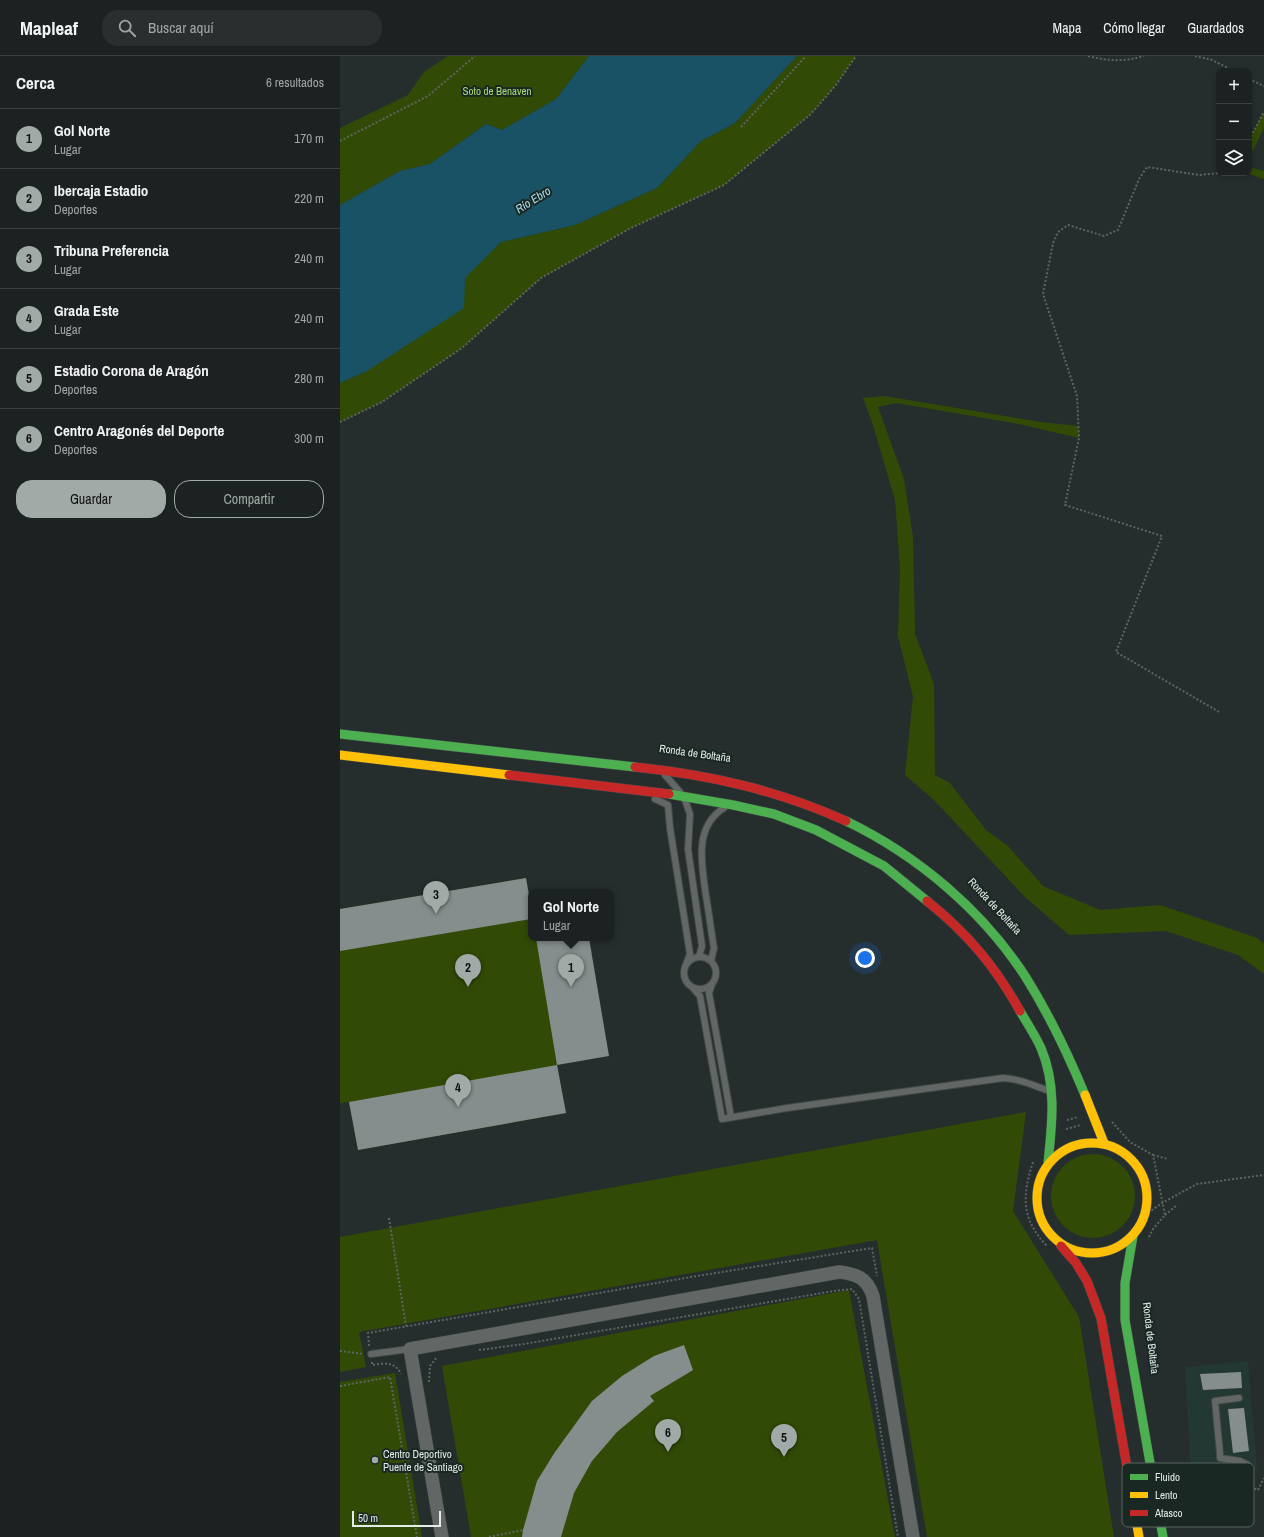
<!DOCTYPE html>
<html lang="es">
<head>
<meta charset="utf-8">
<style>
  body { margin:0; font-family:"Archivo Narrow",sans-serif; background:#292f2f; color:#f1f3f6 }
  .controls { position:absolute; right:12px; top:12px; display:grid; overflow:hidden; border-radius:8px; box-shadow:0 2px 6px #0003 }
  .controls button { width:36px; height:36px; display:grid; place-items:center; padding:0; border:0; border-bottom:1px solid #3a3f40; background:#1c2222; color:#f1f3f6; font:20px sans-serif }
  .scale { position:absolute; left:12px; bottom:10px; width:89px; box-sizing:border-box; padding-left:4px; border:2px solid #e3ece9; border-top:0; font-size:11px; line-height:14px; white-space:nowrap; color:#e3ece9; -webkit-text-stroke:3px #1a2824; paint-order:stroke }
  .you { position:absolute; left:525px; top:902px; width:14px; height:14px; margin:-10px; border:3px solid #fff; border-radius:50%; background:#1a73e8; box-shadow:0 0 0 6px #1a73e833 }
  .badge { display:grid; place-items:center; width:26px; height:26px; border-radius:50%; background:#a1aaa7; color:#111; font-size:13px; font-weight:700 }
  .pin { position:absolute; translate:-50% -33px; filter:drop-shadow(0 1px 2px #0008) }
  .pin::after { content:''; position:absolute; top:21px; width:14px; height:12px; background:inherit; clip-path:polygon(0 0,100% 0,50% 100%) }
  .popup { position:absolute; left:188px; top:833px; width:86px; height:52px; box-sizing:border-box; display:grid; place-content:center; border-radius:8px; background:#1c2222; filter:drop-shadow(0 1px 3px #0005); font-size:13px; white-space:nowrap; color:#a0a4a5 }
  .popup b { font-size:15px; color:#f1f3f6 }
  .popup::after { content:''; position:absolute; left:50%; top:100%; margin-left:-8px; border:8px solid transparent; border-top-color:#1c2222 }
  .list { margin:0; padding:0; list-style:none }
  h2 { display:flex; justify-content:space-between; align-items:center; height:52px; margin:0; padding:0 16px; font-size:17px }
  h2 small { font-size:13px; font-weight:400; color:#a0a4a5 }
  .list li { display:grid; grid-template-columns:26px 1fr auto; gap:12px; align-items:center; box-sizing:border-box; height:60px; padding:0 16px; border-top:1px solid #3a3f40 }
  .list b { display:block; font-size:15px; white-space:nowrap }
  .list p { margin:0; font-size:13px; white-space:nowrap; color:#a0a4a5 }
  .list em { font-size:13px; font-style:normal; color:#a0a4a5 }
  .actions { display:flex; gap:8px; padding:12px 16px }
  .actions a { flex:1; padding:9px 0; border:1px solid #a1aaa7; border-radius:16px; text-align:center; font-size:14px; color:#a1aaa7 }
  .actions .main { background:#a1aaa7; color:#111 }
  .icon { flex:none; width:22px; height:22px; fill:none; stroke:currentColor; stroke-width:2; stroke-linecap:round; stroke-linejoin:round }
  .map { position:relative; flex:none; width:924px; height:1481px; overflow:hidden }
  header { display:flex; align-items:center; gap:24px; box-sizing:border-box; height:56px; padding:0 20px; background:#1c2222; border-bottom:1px solid #3a3f40 }
  header strong { font-size:19px }
  nav { display:flex; gap:22px; margin-inline-start:auto; font-size:14px }
  .search { width:280px; height:36px; background:#292f2f; display:flex; align-items:center; gap:10px; box-sizing:border-box; padding:0 14px; border-radius:16px; color:#a0a4a5; font-size:15px }
  main { display:flex }
  aside { flex:1; background:#1c2222 }
  .map>svg:first-child { display:block }
  .built { fill:#233832 }
  .green { fill:#314b06 }
  .water { fill:#195265 }
  .building { fill:#868d8d }
  .lines { fill:none; stroke-linecap:round; stroke-linejoin:round }
  .lane-casing { stroke:#424947; stroke-width:8 }
  .street-casing { stroke:#424947; stroke-width:14 }
  .fast-casing { stroke:#424947; stroke-width:10 }
  .slow-casing { stroke:#424947; stroke-width:10 }
  .jam-casing { stroke:#424947; stroke-width:10 }
  .path { stroke:#5d6463; stroke-width:2; stroke-dasharray:2 2; stroke-linecap:butt }
  .lane { stroke:#626766; stroke-width:6 }
  .street { stroke:#626766; stroke-width:13 }
  .fast { stroke:#4caf50; stroke-width:9 }
  .slow { stroke:#ffc107; stroke-width:9 }
  .jam { stroke:#c62828; stroke-width:9 }
  .poi-dot { fill:#a1aaa7; stroke:#1a2824; stroke-width:1.5 }
  .labels { text-anchor:middle; dominant-baseline:central; stroke-width:4; stroke-linejoin:round; paint-order:stroke }
  .park-label { font-size:11px; fill:#aada6f; stroke:#1a2824 }
  .street-label { font-size:11px; fill:#e3ece9; stroke:#1a2824 }
  .poi-label { font-size:11px; fill:#e3ece9; stroke:#1a2824; text-anchor:start }
  .water-label { font-size:12px; font-style:italic; fill:#addef2; stroke:#1a2824 }
  .key { fill:#1a2824; stroke:#56635f; stroke-width:1 }
  .key-label { font-size:11px; fill:#e3ece9 }
</style>
</head>
<body>
<header>
<strong>Mapleaf</strong>
<div class="search"><svg class="icon" aria-label="search" viewBox="0 0 24 24"><circle cx="10" cy="10" r="6"/><path d="M15 15l6 6"/></svg>Buscar aquí</div>
<nav><a>Mapa</a><a>Cómo llegar</a><a>Guardados</a></nav>
</header>
<main>
<aside>
<h2>Cerca<small>6 resultados</small></h2>
<ul class="list">
<li><span class="badge">1</span><div><b>Gol Norte</b><p>Lugar</p></div><em>170 m</em></li>
<li><span class="badge">2</span><div><b>Ibercaja Estadio</b><p>Deportes</p></div><em>220 m</em></li>
<li><span class="badge">3</span><div><b>Tribuna Preferencia</b><p>Lugar</p></div><em>240 m</em></li>
<li><span class="badge">4</span><div><b>Grada Este</b><p>Lugar</p></div><em>240 m</em></li>
<li><span class="badge">5</span><div><b>Estadio Corona de Aragón</b><p>Deportes</p></div><em>280 m</em></li>
<li><span class="badge">6</span><div><b>Centro Aragonés del Deporte</b><p>Deportes</p></div><em>300 m</em></li>
</ul>
<div class="actions"><a class="main">Guardar</a><a>Compartir</a></div>
</aside>
<div class="map">
<svg width="924" height="1481" viewBox="0 0 924 1481">
  <rect width="100%" height="100%" fill="#262e2d"/>
  <path class="built" d="M908 1305 917 1413 851 1421 845 1311Z"/>
  <path class="green" d="M108 0H249L216 43 162 74 146 68 90 108 60 115 0 149V72L68 39 84 16Z
    M457 0H516L496 29 471 58 384 129 291 172 201 222 122 292 42 346 0 366V327L27 315 161 186 235 169 317 132 361 85 395 67Z
    M924 56V72L909 102V84Z
    M909 111 924 115V123L906 117H909Z
    M544 340 700 366 738 370 739 382 679 368 556 347 538 351 564 423 573 481 575 578 594 628 595 719 610 727 646 774 668 790 703 830 760 854 820 849 917 882 924 888V918L898 899 826 875 729 879 684 840 594 744 565 719 573 641 558 580 560 513 555 444 533 369 523 342Z
    M186 822 191 851V882H249L217 1009 226 1057 18 1094 9 1046 0 1047V853Z
    M686 1056 673 1155 739 1261 774 1481H587L537 1184 19 1276 26 1311 0 1316V1181Z
    M711 1140a42 42 0 1 1 84 0a42 42 0 1 1-84 0Z
    M509 1234 555 1481H131L102 1310Z
    M55 1317 82 1481H0V1326Z"/>
  <path class="water" d="M249 0H457L395 67 361 85 317 132 235 169 161 186 125 222 124 252 27 315 0 327V149L60 115 90 108 146 68 162 74 216 43Z"/>
  <path class="building" d="M186 822 191 851V863L0 895V853Z
    M196 882H249L269 1000 217 1009Z
    M217 1009 226 1057 18 1094 9 1046Z
    M344 1289 353 1314 310 1340 314 1345 277 1376 252 1405 234 1437 221 1481H182L183 1474 197 1425 215 1396 252 1345 282 1320 314 1300Z
    M901 1316 902 1332 863 1334 860 1318Z
    M904 1352 909 1395 893 1397 888 1353Z"/>
  <g class="lines">
    <defs>
      <path id="lane" d="M325 719 340 736
        M315 743 328 749 330 772 350 898 345 911
        M345 744 350 758 348 793 362 890 359 901
        M344 917a16 16 0 1 1 32 0a16 16 0 1 1-32 0Z
        M371 905 374 892C371 875 369 857 366 840 362 810 353 771 384 752
        M372 928 369 937 391 1061
        M353 932 360 940 382 1063 447 1052 663 1022C680 1023 693 1029 709 1035
        M31 1298 70 1293
        M899 1342 875 1345 880 1398V1402L900 1405 908 1409 910 1414"/>
      <path id="street" d="M102 1481 70 1293 499 1216C517 1218 527 1222 533 1240L573 1481"/>
      <path id="fast" d="M0 678 295 711
        M329 738 393 749 434 758 476 774 544 810 587 845
        M506 765C577 799 642 854 685 920 709 958 728 998 745 1039
        M680 955C687 967 695 979 701 992 717 1030 712 1068 708 1107
        M793 1180 785 1227V1264L823 1481"/>
      <path id="slow" d="M0 699 169 719
        M745 1039 764 1087
        M697 1142a55 55 0 1 1 110 0a55 55 0 1 1-110 0Z
        M788 1417 799 1481"/>
      <path id="jam" d="M295 711C371 719 437 734 506 765
        M169 719 329 738
        M587 845C627 877 655 910 680 955
        M721 1190 736 1207 747 1225 761 1262 788 1417"/>
    </defs>
    <use href="#lane" class="lane-casing"/>
    <use href="#street" class="street-casing"/>
    <use href="#fast" class="fast-casing"/>
    <use href="#slow" class="slow-casing"/>
    <use href="#jam" class="jam-casing"/>
    <path class="path" d="M748 0C767 5 784 6 804 0
      M855 0 872 4 894 15
      M909 23 924 30
      M401 71 466 0
      M909 84 924 56
      M0 85 88 40 135 0
      M0 366 42 346 122 292 201 222 291 172 384 129 471 58 496 29 516 0
      M879 656 776 596 822 480 725 449 739 382 737 340 703 238 713 187 718 176 728 169 764 180 778 174 799 123 807 111 859 119 880 117
      M727 1064 738 1061
      M772 1066 790 1086 813 1099 825 1159 813 1173 808 1183
      M726 1073 741 1069
      M813 1099 828 1103
      M693 1106C682 1140 681 1163 707 1190
      M805 1159 822 1147 857 1128 924 1119
      M825 1159 837 1149
      M49 1162 66 1270
      M29 1290 28 1277 357 1220 532 1192 537 1220
      M139 1294 184 1288 494 1235 512 1233 519 1243 558 1481
      M0 1295 23 1298
      M32 1306V1309C44 1307 55 1305 61 1318
      M89 1326 90 1310 97 1301
      M0 1330 50 1321 77 1481
      M910 1421 908 1430 918 1434 924 1422
      M149 1481 183 1474"/>
    <use href="#lane" class="lane"/>
    <use href="#street" class="street"/>
    <use href="#fast" class="fast"/>
    <use href="#slow" class="slow"/>
    <use href="#jam" class="jam"/>
  </g>
  <circle class="poi-dot" cx="35" cy="1404" r="4"/>
  <g class="labels">
    <g class="park-label">
      <text x="157" y="35">Soto de Benaven</text>
    </g>
    <g class="street-label">
      <text transform="translate(355 697) rotate(8)">Ronda de Boltaña</text>
      <text transform="translate(655 850) rotate(47)">Ronda de Boltaña</text>
      <text transform="translate(811 1282) rotate(83)">Ronda de Boltaña</text>
    </g>
    <g class="poi-label">
      <text x="43" y="1398">Centro Deportivo<tspan x="43" dy="13">Puente de Santiago</tspan></text>
    </g>
    <g class="water-label">
      <text transform="translate(193 144) rotate(-32)">Río Ebro</text>
    </g>
  </g>
  <rect x="782" y="1407" width="132" height="64" rx="6" class="key"/>
  <rect x="790" y="1418" width="18" height="6" fill="#4caf50"/>
  <rect x="790" y="1436" width="18" height="6" fill="#ffc107"/>
  <rect x="790" y="1454" width="18" height="6" fill="#c62828"/>
  <g class="key-label">
    <text x="815" y="1425">Fluido</text>
    <text x="815" y="1443">Lento</text>
    <text x="815" y="1461">Atasco</text>
  </g>
</svg>
<div class="controls">
<button>+</button>
<button>−</button>
<button><svg class="icon" aria-label="layers" viewBox="0 0 24 24"><path d="M12 4l9 5-9 5-9-5zM3 14l9 5 9-5"/></svg></button>
</div>
<div class="scale">50 m</div>
<div class="you"></div>
<div class="pin badge" style="left:231px;top:931px">1</div>
<div class="popup"><b>Gol Norte</b>Lugar</div>
<div class="pin badge" style="left:128px;top:931px">2</div>
<div class="pin badge" style="left:96px;top:858px">3</div>
<div class="pin badge" style="left:118px;top:1051px">4</div>
<div class="pin badge" style="left:444px;top:1401px">5</div>
<div class="pin badge" style="left:328px;top:1396px">6</div>
</div>
</main>
</body>
</html>
